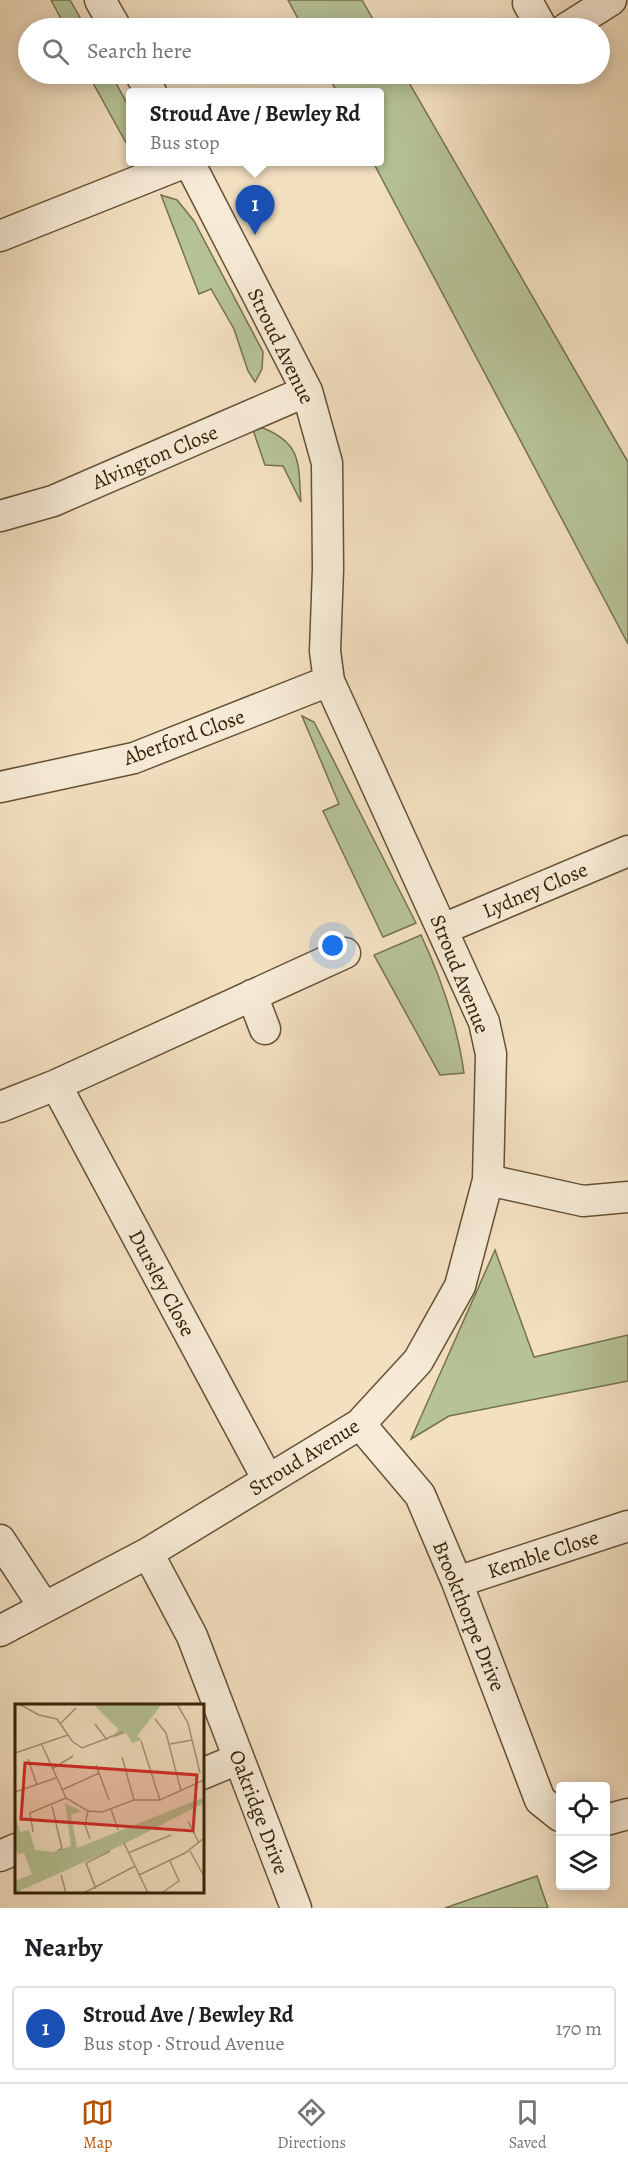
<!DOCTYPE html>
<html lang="en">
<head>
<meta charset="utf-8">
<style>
  body { margin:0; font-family:Alegreya,serif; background:#f2f2f2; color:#202124 }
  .controls { position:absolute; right:18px; bottom:18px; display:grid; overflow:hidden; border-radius:6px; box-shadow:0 3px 15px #0003 }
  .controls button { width:54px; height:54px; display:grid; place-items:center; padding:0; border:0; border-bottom:2px solid #e0e0e0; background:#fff; color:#202124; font:30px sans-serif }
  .you { position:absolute; left:333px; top:946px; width:21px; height:21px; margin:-15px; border:4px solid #fff; border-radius:50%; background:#1a73e8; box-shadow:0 0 0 9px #1a73e833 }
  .badge { display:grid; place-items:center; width:39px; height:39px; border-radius:50%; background:#b45309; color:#fff; font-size:20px; font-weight:700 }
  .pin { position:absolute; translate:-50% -50px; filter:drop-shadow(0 2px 3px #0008) }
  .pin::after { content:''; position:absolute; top:32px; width:21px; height:18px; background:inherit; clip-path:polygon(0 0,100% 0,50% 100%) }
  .popup { position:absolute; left:126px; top:88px; width:258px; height:78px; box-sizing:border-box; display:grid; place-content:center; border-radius:6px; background:#fff; filter:drop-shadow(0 2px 4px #0005); font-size:20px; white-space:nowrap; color:#757577 }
  .popup b { font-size:22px; color:#202124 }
  .popup::after { content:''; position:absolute; left:50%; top:100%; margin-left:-12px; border:12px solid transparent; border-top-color:#fff }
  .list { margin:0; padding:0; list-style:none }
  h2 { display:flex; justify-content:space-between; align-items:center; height:78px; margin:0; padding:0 24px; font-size:26px }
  h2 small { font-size:20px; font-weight:400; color:#757577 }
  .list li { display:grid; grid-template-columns:39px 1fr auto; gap:18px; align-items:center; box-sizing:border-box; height:84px; margin:0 12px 12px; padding:0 12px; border:2px solid #e0e0e0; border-radius:6px }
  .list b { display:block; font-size:22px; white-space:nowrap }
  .list p { margin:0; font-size:20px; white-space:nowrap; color:#757577 }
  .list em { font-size:20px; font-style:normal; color:#757577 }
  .icon { flex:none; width:33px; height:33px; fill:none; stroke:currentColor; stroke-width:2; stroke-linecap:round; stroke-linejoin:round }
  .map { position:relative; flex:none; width:628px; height:1908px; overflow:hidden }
  .search { position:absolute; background:#fff; box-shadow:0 3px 15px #0003; left:18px; right:18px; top:18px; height:66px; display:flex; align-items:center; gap:15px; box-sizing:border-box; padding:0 21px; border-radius:33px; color:#757577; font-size:22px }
  .sheet { height:174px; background:#fff }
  nav { display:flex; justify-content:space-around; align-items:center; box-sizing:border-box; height:84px; border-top:2px solid #e0e0e0; background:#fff; font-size:16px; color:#757577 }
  nav a { display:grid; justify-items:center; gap:3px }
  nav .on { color:#b45309 }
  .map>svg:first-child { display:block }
  .green { fill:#b6c397; stroke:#76724e; stroke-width:1.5 }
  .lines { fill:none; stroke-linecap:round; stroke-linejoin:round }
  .minor-casing { stroke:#645235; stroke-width:33 }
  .minor { stroke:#f7ebd7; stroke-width:30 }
  .labels { text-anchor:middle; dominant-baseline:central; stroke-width:4.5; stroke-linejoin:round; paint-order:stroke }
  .street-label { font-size:21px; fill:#352206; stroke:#f7ebd7 }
  .inset-road { fill:none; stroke:#a79476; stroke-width:1.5 }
  .view { fill:#d62828; fill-opacity:0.15; stroke:#d62828; stroke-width:3 }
  .inset-edge { fill:none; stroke:#352206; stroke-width:3 }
</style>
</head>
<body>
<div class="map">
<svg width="628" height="1908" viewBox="0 0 628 1908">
  <rect width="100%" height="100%" fill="#f3e0c1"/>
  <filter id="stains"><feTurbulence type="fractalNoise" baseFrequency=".00333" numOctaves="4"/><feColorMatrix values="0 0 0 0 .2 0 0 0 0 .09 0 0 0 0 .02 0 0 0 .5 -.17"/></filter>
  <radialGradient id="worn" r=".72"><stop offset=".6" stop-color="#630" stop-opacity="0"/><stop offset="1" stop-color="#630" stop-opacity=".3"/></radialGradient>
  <path class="green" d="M51 0H70L86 28H66Z
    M288 0H362L378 28H303Z
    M88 74H111L130 109V150Z
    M327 74H404L628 462V644L373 162H380V92H337Z
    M161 195 177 200 194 221 263 352 262 369 255 382 248 371 234 329 211 289 199 294Z
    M263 428C303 444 298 465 301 502L283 466 265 465 253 430Z
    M302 716 314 722 416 923 383 937 323 811 339 804Z
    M421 935C442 980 457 1024 464 1073L440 1075 374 955Z
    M495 1250 534 1357 628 1335V1381L449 1416 411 1439Z
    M537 1876 548 1908H445Z"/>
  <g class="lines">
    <defs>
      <path id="minor" d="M100 0 116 28
        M528 3 542 28
        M567 28 611 0
        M140 74 151 92
        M0 236 186 162
        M0 516 53 501 307 391
        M0 787 134 758 329 681
        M443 929 628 851
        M252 995 265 1029
        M56 1085 268 1480
        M0 1107 56 1085 345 953
        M488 1180 583 1201 628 1197
        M360 1424 420 1495 457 1582 540 1800 560 1816
        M0 1540 44 1607
        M148 1553 192 1636 296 1908
        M457 1582 628 1526
        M0 1631 148 1553 360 1424 418 1361 460 1286 488 1180 491 1054 484 1022 329 681 325 651 328 569 327 463 307 391 189 162
        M202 1774 238 1759
        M606 1820 628 1814
        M0 1856 16 1849"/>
    </defs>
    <use href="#minor" class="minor-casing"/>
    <use href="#minor" class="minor"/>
  </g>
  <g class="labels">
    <g class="street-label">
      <text transform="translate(281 346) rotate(64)">Stroud Avenue</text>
      <text transform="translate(155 457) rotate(-23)">Alvington Close</text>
      <text transform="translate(184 737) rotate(-20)">Aberford Close</text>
      <text transform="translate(535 890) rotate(-23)">Lydney Close</text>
      <text transform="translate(460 974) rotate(68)">Stroud Avenue</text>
      <text transform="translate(162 1283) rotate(62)">Dursley Close</text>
      <text transform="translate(304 1457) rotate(-32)">Stroud Avenue</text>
      <text transform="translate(543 1554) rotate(-18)">Kemble Close</text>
      <text transform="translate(469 1616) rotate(68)">Brookthorpe Drive</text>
      <text transform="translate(259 1812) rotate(69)">Oakridge Drive</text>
    </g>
  </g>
  <g transform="translate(15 1704)">
    <rect width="189" height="189" fill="#f3e0c1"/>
    <path d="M82 0H147L122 32 127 36 117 39 111 29 98 34 103 25 80 2ZM187 94 189 99 107 141 0 189V177L17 170 9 149 3 150 0 142V111L5 128 14 126 20 146 38 148 56 142 50 99 66 107 56 111 62 144Z" fill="#b6c397"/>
    <path class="inset-road" d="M4 0 24 11 42 15 57 37 67 44 108 28M162 0 173 19 185 69M140 15 151 29 166 87M46 19 61 4M80 20 92 36M126 37 145 96M155 40 177 36M27 41 51 94 73 107 87 108 119 96H145L189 76M0 49 53 31M107 53 119 96M13 55 22 81M81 61 94 96M37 65 58 52M47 86 84 69M0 88 41 74M37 102 47 145 43 146M96 105 103 126M73 107 70 121 75 135M173 117 184 139M18 128 15 109 51 94M109 139 133 189M175 147 189 172M113 149 156 131M46 171 51 189M124 171 170 149 189 134M81 185 71 159 95 147M148 188 164 177 155 157M69 189 120 162"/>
    <path class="view" d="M10 59 182 71 178 127 6 115Z"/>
    <rect width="189" height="189" class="inset-edge"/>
  </g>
  <rect width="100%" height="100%" filter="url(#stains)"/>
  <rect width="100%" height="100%" fill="url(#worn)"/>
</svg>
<div class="controls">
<button><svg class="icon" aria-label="locate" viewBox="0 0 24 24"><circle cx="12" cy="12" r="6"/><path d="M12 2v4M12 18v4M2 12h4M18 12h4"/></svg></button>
<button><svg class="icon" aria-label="layers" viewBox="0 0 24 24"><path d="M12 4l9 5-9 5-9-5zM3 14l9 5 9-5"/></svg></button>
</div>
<div class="you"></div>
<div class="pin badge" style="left:255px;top:235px;background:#1a4fb4">1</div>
<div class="popup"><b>Stroud Ave / Bewley Rd</b>Bus stop</div>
<div class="search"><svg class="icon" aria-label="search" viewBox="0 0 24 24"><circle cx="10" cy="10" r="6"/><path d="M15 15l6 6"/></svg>Search here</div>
</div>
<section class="sheet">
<h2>Nearby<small></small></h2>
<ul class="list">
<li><span class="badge" style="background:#1a4fb4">1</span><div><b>Stroud Ave / Bewley Rd</b><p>Bus stop · Stroud Avenue</p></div><em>170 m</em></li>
</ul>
</section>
<nav>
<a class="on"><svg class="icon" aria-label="map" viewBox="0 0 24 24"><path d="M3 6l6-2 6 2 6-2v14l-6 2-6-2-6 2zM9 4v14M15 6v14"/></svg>Map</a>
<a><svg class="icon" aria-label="directions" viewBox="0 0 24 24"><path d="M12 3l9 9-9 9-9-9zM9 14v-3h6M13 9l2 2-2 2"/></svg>Directions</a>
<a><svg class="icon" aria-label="saved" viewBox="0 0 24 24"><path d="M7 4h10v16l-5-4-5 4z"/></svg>Saved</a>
</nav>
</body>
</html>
